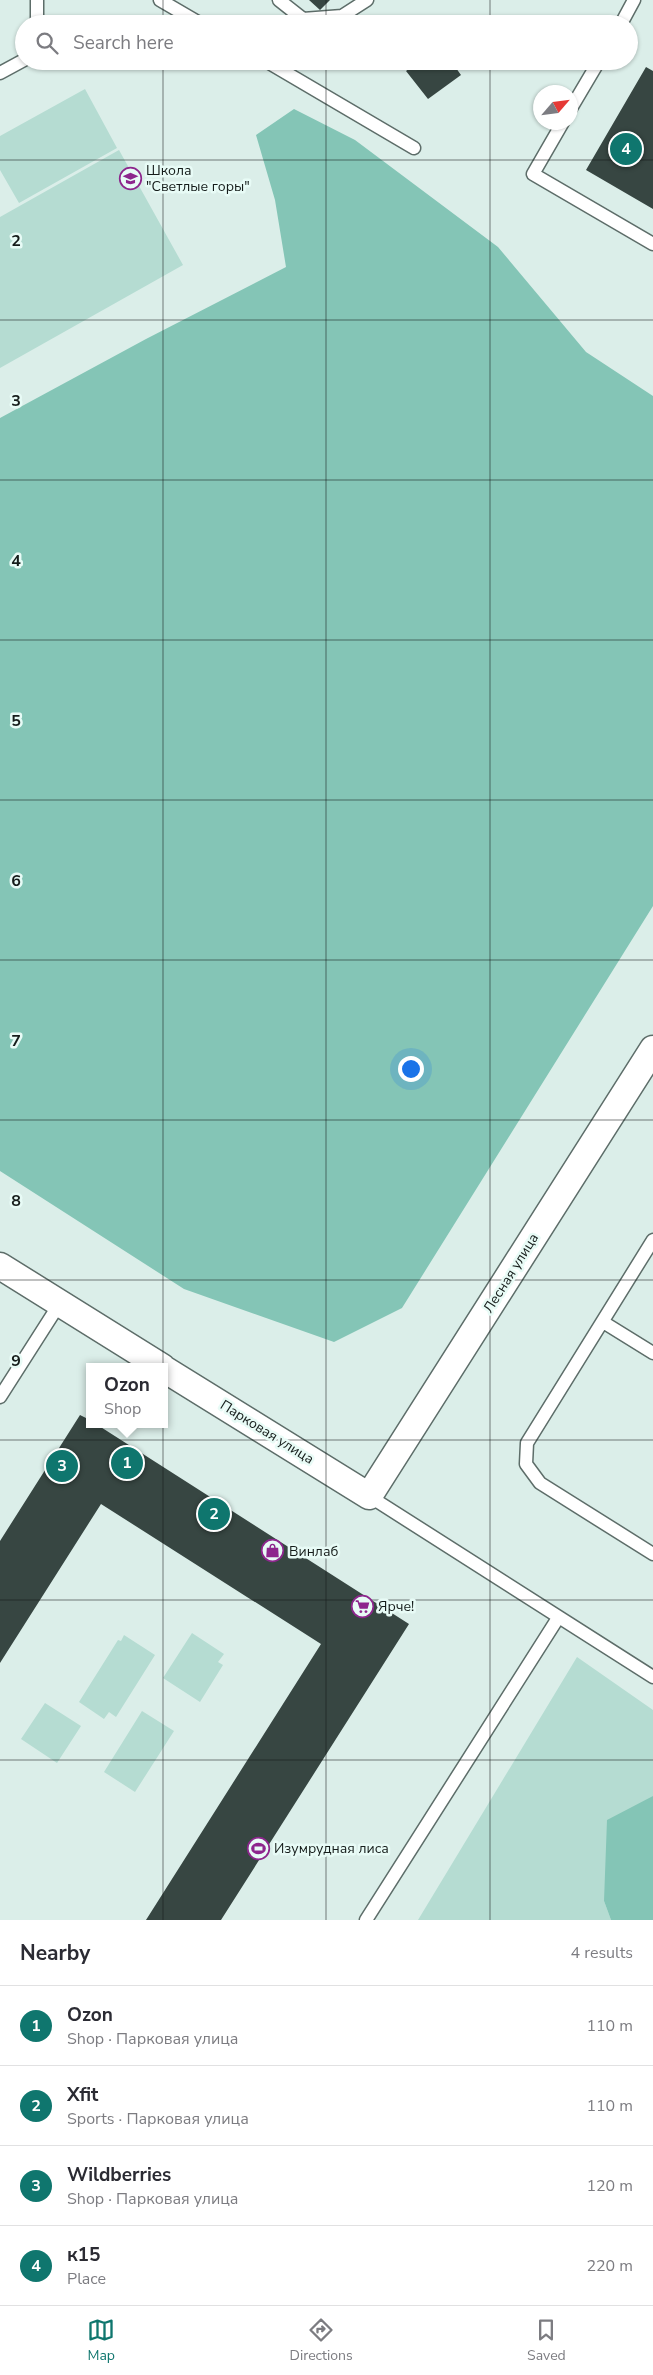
<!DOCTYPE html>
<html lang="en">
<head>
<meta charset="utf-8">
<style>
  body { margin:0; font-family:"Nunito Sans",sans-serif; background:#f2f2f3; color:#2b2b33 }
  .compass { position:absolute; left:533px; top:85px; width:45px; height:45px; border-radius:50%; background:#fff; box-shadow:0 1px 4px #0004; rotate:62deg }
  .you { position:absolute; left:410px; top:1068px; width:18px; height:18px; margin:-12px; border:4px solid #fff; border-radius:50%; background:#1a73e8; box-shadow:0 0 0 8px #1a73e833 }
  .badge { display:grid; place-items:center; width:32px; height:32px; border-radius:50%; background:#0f766e; color:#fff; font-size:16px; font-weight:700 }
  .pin { position:absolute; translate:-50% -50%; border:2px solid #fff; box-shadow:0 1px 5px #0006 }
  .popup { position:absolute; left:86px; top:1363px; width:82px; height:65px; box-sizing:border-box; display:grid; place-content:center; border-radius:0px; background:#fff; filter:drop-shadow(0 1px 4px #0005); font-size:16px; white-space:nowrap; color:#7c7c81 }
  .popup b { font-size:19px; color:#2b2b33 }
  .popup::after { content:''; position:absolute; left:50%; top:100%; margin-left:-10px; border:10px solid transparent; border-top-color:#fff }
  .list { margin:0; padding:0; list-style:none }
  h2 { display:flex; justify-content:space-between; align-items:center; height:65px; margin:0; padding:0 20px; font-size:21px }
  h2 small { font-size:16px; font-weight:400; color:#7c7c81 }
  .list li { display:grid; grid-template-columns:32px 1fr auto; gap:15px; align-items:center; box-sizing:border-box; height:80px; padding:0 20px; border-top:1px solid #e1e1e2 }
  .list b { display:block; font-size:19px; white-space:nowrap }
  .list p { margin:0; font-size:16px; white-space:nowrap; color:#7c7c81 }
  .list em { font-size:16px; font-style:normal; color:#7c7c81 }
  .icon { flex:none; width:28px; height:28px; fill:none; stroke:currentColor; stroke-width:2; stroke-linecap:round; stroke-linejoin:round }
  .map { position:relative; flex:none; width:653px; height:1920px; overflow:hidden }
  .search { position:absolute; background:#fff; box-shadow:0 1px 4px #0004; left:15px; right:15px; top:15px; height:55px; display:flex; align-items:center; gap:12px; box-sizing:border-box; padding:0 18px; border-radius:28px; color:#7c7c81; font-size:19px }
  .sheet { height:385px; background:#fff }
  nav { display:flex; justify-content:space-around; align-items:center; box-sizing:border-box; height:70px; border-top:1px solid #e1e1e2; background:#fff; font-size:14px; color:#7c7c81 }
  nav a { display:grid; justify-items:center; gap:2px }
  nav .on { color:#0f766e }
  .map>svg:first-child { display:block }
  .green { fill:#b5dcd2 }
  .forest { fill:#84c5b6 }
  .building { fill:#374642 }
  .lines { fill:none; stroke-linecap:round; stroke-linejoin:round }
  .service-casing { stroke:#5d6d69; stroke-width:15 }
  .minor-casing { stroke:#5d6d69; stroke-width:29 }
  .service { stroke:#fff; stroke-width:12 }
  .minor { stroke:#fff; stroke-width:26 }
  .grid { fill:none; stroke:#151c1a; stroke-width:1; stroke-opacity:0.55 }
  .labels { text-anchor:middle; dominant-baseline:central; stroke-width:5; stroke-linejoin:round; paint-order:stroke }
  .poi-label { font-size:14px; fill:#151c1a; stroke:#e8fbf6; text-anchor:start }
  .street-label { font-size:14px; fill:#151c1a; stroke:#e8fbf6 }
  .grid-label { font-size:16px; text-anchor:middle; font-weight:bold; fill:#151c1a; stroke:#e8fbf6; stroke-width:5; stroke-linejoin:round; paint-order:stroke }
</style>
</head>
<body>
<div class="map">
<svg width="653" height="1920" viewBox="0 0 653 1920">
  <rect width="100%" height="100%" fill="#dbeee9"/>
  <path class="green" d="M85 89 117 148 19 203 0 170V136Z
    M119 150 183 265 0 368V217Z
    M192 1633 224 1654 218 1662 223 1665 200 1702 163 1678Z
    M124 1635 155 1655 116 1717 109 1712 104 1719 79 1702 118 1640 121 1641Z
    M577 1657 653 1710V1796L604 1901 611 1920H418Z
    M45 1703 81 1726 57 1763 21 1739Z
    M142 1711 174 1731 135 1792 104 1772Z"/>
  <path class="forest" d="M294 109 355 140 498 247 586 352 653 396V906L402 1308 334 1342 184 1289 0 1171V418L146 339 286 267 275 200 256 135Z
    M653 1796V1920H611L604 1901 607 1820Z"/>
  <path class="building" d="M309 0H330L320 10Z
    M419 61H451L461 75 428 99 406 71Z
    M646 67 653 71V209L586 170Z
    M80 1415 90 1420V1424H96L409 1624 221 1920H146L321 1644 101 1504 0 1663V1541Z"/>
  <g class="lines">
    <defs>
      <path id="service" d="M160 0 201 24
        M279 0 303 19
        M37 24V0
        M300 24 303 19 342 16 367 0
        M621 24 634 0
        M266 61 414 148
        M0 73 24 60
        M570 110 599 61
        M563 122 533 174 653 244
        M653 1240 527 1443 526 1464 540 1483 653 1554
        M603 1322 653 1353
        M0 1397 60 1303
        M369 1496 653 1677
        M366 1920 558 1618"/>
      <path id="minor" d="M0 1266 162 1367
        M164 1369 369 1496 653 1049"/>
    </defs>
    <use href="#service" class="service-casing"/>
    <use href="#minor" class="minor-casing"/>
    <use href="#service" class="service"/>
    <use href="#minor" class="minor"/>
  </g>
  <path class="grid" d="M163 0V24M326 0V24M490 0V24M163 61V1920M326 61V1920M490 61V1920M0 160H653M0 320H653M0 480H653M0 640H653M0 800H653M0 960H653M0 1120H653M0 1280H653M0 1440H653M0 1600H653M0 1760H653"/>
  <defs>
    <symbol id="school-ring" viewBox="-11 -11 22 22"><circle r="9.5" fill="#e8fbf6" stroke="#8d268d" stroke-width="1.5"/><path d="M0-5L7-2L0 1L-7-2ZM-4 1L0 2.5L4 1V4Q0 6-4 4Z" fill="#8d268d"/></symbol>
    <symbol id="shop-ring" viewBox="-11 -11 22 22"><circle r="9.5" fill="#e8fbf6" stroke="#8d268d" stroke-width="1.5"/><path d="M-5-2.5h2.3a2.7 3.5 0 0 1 5.4 0H5L5.5 6h-11ZM-1.5-2.5h3a1.5 2.3 0 0 0-3 0Z" fill="#8d268d"/></symbol>
    <symbol id="supermarket-ring" viewBox="-11 -11 22 22"><circle r="9.5" fill="#e8fbf6" stroke="#8d268d" stroke-width="1.5"/><path d="M-6-5.5h2.5l.6 2H6L4.5 2H-2.5L-4.4-4H-6ZM-1.5 3.2a1.3 1.3 0 1 0 .1 0ZM3 3.2a1.3 1.3 0 1 0 .1 0Z" fill="#8d268d"/></symbol>
    <symbol id="stadium-ring" viewBox="-11 -11 22 22"><circle r="9.5" fill="#e8fbf6" stroke="#8d268d" stroke-width="1.5"/><path d="M0-5a6.5 5 0 1 0 0 10a6.5 5 0 1 0 0-10ZM-3.5-1.8h7v3.6h-7Z" fill="#8d268d"/></symbol>
  </defs>
  <g fill-rule="evenodd">
    <use href="#school-ring" x="118" y="166" width="25" height="25"/>
    <use href="#shop-ring" x="260" y="1538" width="25" height="25"/>
    <use href="#supermarket-ring" x="350" y="1594" width="25" height="25"/>
    <use href="#stadium-ring" x="246" y="1836" width="25" height="25"/>
  </g>
  <g class="labels">
    <g class="poi-label">
      <text x="146" y="170">Школа<tspan x="146" dy="16">"Светлые горы"</tspan></text>
      <text x="289" y="1551">Винлаб</text>
      <text x="378" y="1606">Ярче!</text>
      <text x="274" y="1848">Изумрудная лиса</text>
    </g>
    <g class="street-label">
      <text transform="translate(511 1273) rotate(-58)">Лесная улица</text>
      <text transform="translate(267 1432) rotate(32)">Парковая улица</text>
    </g>
  </g>
  <g class="grid-label">
    <text x="16" y="246">2</text>
    <text x="16" y="406">3</text>
    <text x="16" y="566">4</text>
    <text x="16" y="726">5</text>
    <text x="16" y="886">6</text>
    <text x="16" y="1046">7</text>
    <text x="16" y="1206">8</text>
    <text x="16" y="1366">9</text>
  </g>
</svg>
<svg class="compass" viewBox="-18 -18 36 36"><path d="M0-13l5 13h-10z" fill="#e53935"/><path d="M0 13l5-13h-10z" fill="#7c7c81"/></svg>
<div class="you"></div>
<div class="pin badge" style="left:127px;top:1463px">1</div>
<div class="popup"><b>Ozon</b>Shop</div>
<div class="pin badge" style="left:214px;top:1514px">2</div>
<div class="pin badge" style="left:62px;top:1466px">3</div>
<div class="pin badge" style="left:626px;top:149px">4</div>
<div class="search"><svg class="icon" aria-label="search" viewBox="0 0 24 24"><circle cx="10" cy="10" r="6"/><path d="M15 15l6 6"/></svg>Search here</div>
</div>
<section class="sheet">
<h2>Nearby<small>4 results</small></h2>
<ul class="list">
<li><span class="badge">1</span><div><b>Ozon</b><p>Shop · Парковая улица</p></div><em>110 m</em></li>
<li><span class="badge">2</span><div><b>Xfit</b><p>Sports · Парковая улица</p></div><em>110 m</em></li>
<li><span class="badge">3</span><div><b>Wildberries</b><p>Shop · Парковая улица</p></div><em>120 m</em></li>
<li><span class="badge">4</span><div><b>к15</b><p>Place</p></div><em>220 m</em></li>
</ul>
</section>
<nav>
<a class="on"><svg class="icon" aria-label="map" viewBox="0 0 24 24"><path d="M3 6l6-2 6 2 6-2v14l-6 2-6-2-6 2zM9 4v14M15 6v14"/></svg>Map</a>
<a><svg class="icon" aria-label="directions" viewBox="0 0 24 24"><path d="M12 3l9 9-9 9-9-9zM9 14v-3h6M13 9l2 2-2 2"/></svg>Directions</a>
<a><svg class="icon" aria-label="saved" viewBox="0 0 24 24"><path d="M7 4h10v16l-5-4-5 4z"/></svg>Saved</a>
</nav>
</body>
</html>
